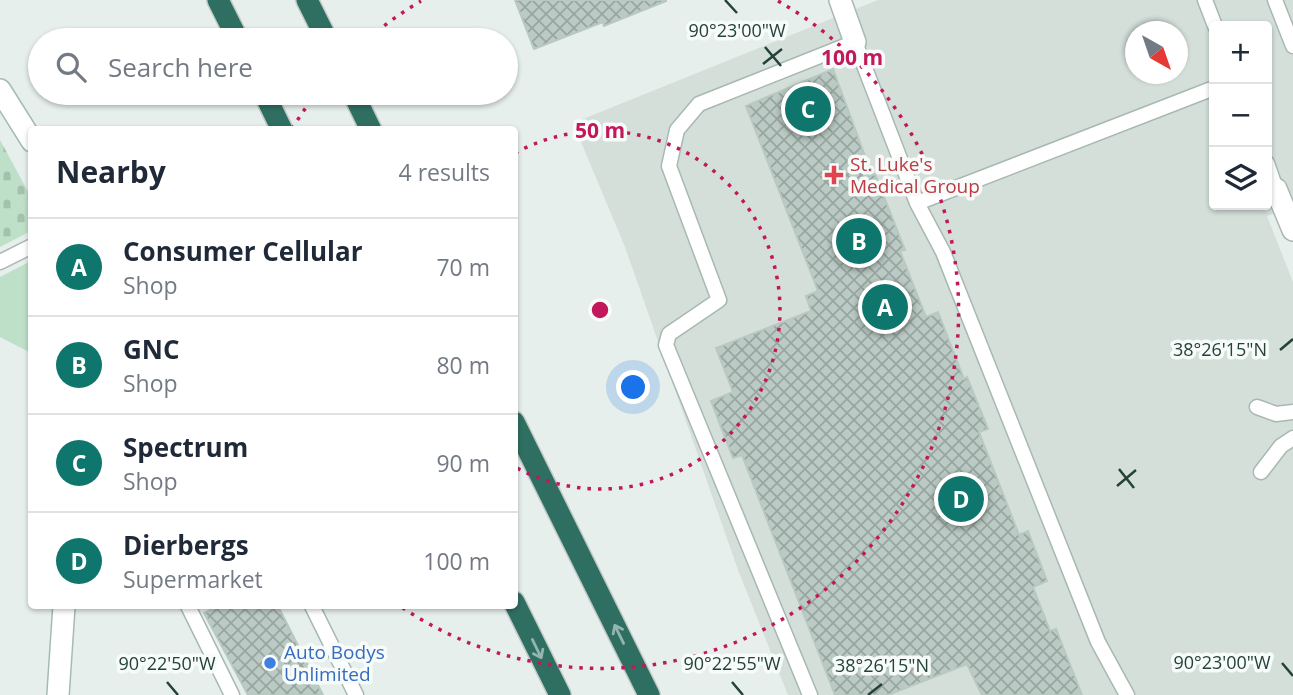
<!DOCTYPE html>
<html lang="en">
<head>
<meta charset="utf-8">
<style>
  body { margin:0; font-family:"Open Sans",sans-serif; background:#f6f6f7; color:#1f2937 }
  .controls { position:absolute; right:21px; top:21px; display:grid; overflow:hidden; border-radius:7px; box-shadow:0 2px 5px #0004 }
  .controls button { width:63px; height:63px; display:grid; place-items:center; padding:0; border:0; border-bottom:2px solid #e0e1e3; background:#fff; color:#1f2937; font:35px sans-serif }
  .compass { position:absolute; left:1125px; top:21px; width:63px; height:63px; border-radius:50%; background:#fff; box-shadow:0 2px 5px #0004; rotate:140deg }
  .you { position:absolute; left:634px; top:388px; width:24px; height:24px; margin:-18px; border:5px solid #fff; border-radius:50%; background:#1a73e8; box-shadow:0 0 0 10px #1a73e833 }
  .badge { display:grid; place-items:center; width:46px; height:46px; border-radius:50%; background:#0f766e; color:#fff; font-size:23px; font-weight:700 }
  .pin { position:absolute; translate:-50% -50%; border:4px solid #fff; box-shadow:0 2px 7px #0006 }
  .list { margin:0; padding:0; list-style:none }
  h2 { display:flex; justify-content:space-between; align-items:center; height:91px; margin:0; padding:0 28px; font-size:30px }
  h2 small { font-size:23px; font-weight:400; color:#747a83 }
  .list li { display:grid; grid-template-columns:46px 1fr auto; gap:21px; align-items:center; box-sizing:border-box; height:98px; padding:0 28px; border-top:2px solid #e0e1e3 }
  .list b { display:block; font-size:26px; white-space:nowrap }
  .list p { margin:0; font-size:23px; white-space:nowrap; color:#747a83 }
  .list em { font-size:23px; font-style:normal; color:#747a83 }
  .icon { flex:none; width:38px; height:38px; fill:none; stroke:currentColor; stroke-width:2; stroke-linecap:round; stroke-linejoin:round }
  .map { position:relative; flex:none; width:1293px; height:695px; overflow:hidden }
  .search { position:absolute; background:#fff; box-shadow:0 2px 5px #0004; left:28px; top:28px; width:490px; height:77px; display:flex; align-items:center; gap:18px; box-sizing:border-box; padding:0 24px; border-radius:38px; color:#747a83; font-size:26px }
  .panel { position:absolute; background:#fff; box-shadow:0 2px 5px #0004; left:28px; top:126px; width:490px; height:483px; border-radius:7px }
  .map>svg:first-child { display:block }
  .built { fill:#d4dfda; fill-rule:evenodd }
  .green { fill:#bfe0c8 }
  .cemetery { fill:url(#cemetery-stones) }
  .building { fill:url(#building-cross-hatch); stroke:#b8c9c2; stroke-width:2 }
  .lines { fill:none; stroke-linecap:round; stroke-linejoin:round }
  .lane-casing { stroke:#a8b8b2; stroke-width:17 }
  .street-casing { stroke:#a8b8b2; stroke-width:24 }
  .secondary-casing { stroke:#a4bbb3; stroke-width:24 }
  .highway-casing { stroke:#c2cac8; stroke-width:24 }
  .lane { stroke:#fff; stroke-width:14 }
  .street { stroke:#fff; stroke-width:21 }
  .secondary { stroke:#fff; stroke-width:21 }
  .highway { stroke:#2f6f62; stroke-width:21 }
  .oneway { stroke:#93b5ae }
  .ticks { fill:none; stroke:#24423a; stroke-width:2.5 }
  .ring { fill:none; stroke:#c2185b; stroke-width:3.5; stroke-dasharray:3.5 7 }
  .health-dot { fill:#e0444e; stroke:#f7fbf9; stroke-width:2.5 }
  .shop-dot { fill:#3f7fe0; stroke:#f7fbf9; stroke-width:2.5 }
  .labels { text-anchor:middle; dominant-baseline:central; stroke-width:7; stroke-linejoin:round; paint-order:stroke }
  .health-label { font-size:19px; fill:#be3a42; stroke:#f7fbf9; text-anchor:start }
  .shop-label { font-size:19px; fill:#366cbe; stroke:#f7fbf9; text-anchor:start }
  .ticks-label { font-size:18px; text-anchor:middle; fill:#24423a; stroke:#f7fbf9; stroke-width:7; stroke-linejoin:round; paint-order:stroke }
  .centre { fill:#c2185b; stroke:#f7fbf9; stroke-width:3.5 }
  .ring-label { font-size:21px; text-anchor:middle; font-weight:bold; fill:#c2185b; stroke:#f7fbf9; stroke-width:7; stroke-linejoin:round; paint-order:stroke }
</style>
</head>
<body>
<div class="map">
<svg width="1293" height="695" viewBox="0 0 1293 695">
  <defs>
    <pattern id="cemetery-stones" width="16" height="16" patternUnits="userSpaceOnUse" patternTransform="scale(1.75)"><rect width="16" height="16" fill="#bfe0c8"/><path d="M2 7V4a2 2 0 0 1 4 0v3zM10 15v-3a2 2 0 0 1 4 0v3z" fill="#a4c1ad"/></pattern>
    <pattern id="building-cross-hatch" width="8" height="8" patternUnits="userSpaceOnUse" patternTransform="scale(1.75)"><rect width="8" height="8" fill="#bbcac4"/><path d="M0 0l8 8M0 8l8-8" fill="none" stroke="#98a6a0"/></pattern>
  </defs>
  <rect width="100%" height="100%" fill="#e6efeb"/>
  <path class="built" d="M878 0H1293V207L1267 216 1293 282V695H788L738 570 625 247 573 123ZM1214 26H1267V205H1214ZM1136 32H1178V74H1136Z"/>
  <path class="green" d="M31 261V353L0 337V277Z"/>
  <path class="cemetery" d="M0 140 31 197V231L0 247Z"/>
  <path class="building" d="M515 0H666V1L604 26 603 22 534 49Z
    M833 69 872 175 875 174 905 250 900 251 926 317 938 312 964 379 967 377 988 429 979 432 1019 535 1028 531 1047 581 1033 587 1050 631 1056 629 1082 695H982L967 664 888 695H835L742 455 733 458 711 401 733 392 716 348 811 311 806 296 818 291 746 106Z
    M219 606H278L323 695H248L204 613Z"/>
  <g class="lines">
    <defs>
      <path id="lane" d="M1205 0 1215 26
        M1275 0 1293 46
        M1267 163 1276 189
        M917 203 1214 88
        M0 262 32 246
        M1257 407 1276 414 1293 412
        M1261 472 1281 446 1293 438
        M188 606 232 695
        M312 606 356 695
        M810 695 666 345 669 334 719 300 669 166 677 130 699 104 855 42 917 203 943 252 1098 642 1127 695"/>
      <path id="street" d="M840 0 855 42
        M1276 189 1293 230"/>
      <path id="secondary" d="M0 90 32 141
        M58 695 64 606"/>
      <path id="highway" d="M218 0 238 40
        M307 0 327 40
        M264 93 282 130
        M353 93 371 130
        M514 422 649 695
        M514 602 560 695"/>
    </defs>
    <use href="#lane" class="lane-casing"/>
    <use href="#street" class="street-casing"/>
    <use href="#secondary" class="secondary-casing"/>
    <use href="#highway" class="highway-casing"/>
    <use href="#lane" class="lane"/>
    <use href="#street" class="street"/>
    <use href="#secondary" class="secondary"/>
    <use href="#highway" class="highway"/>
  </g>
  <defs><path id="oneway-shaft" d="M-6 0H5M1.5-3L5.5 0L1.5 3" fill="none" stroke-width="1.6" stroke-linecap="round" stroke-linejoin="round" transform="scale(1.75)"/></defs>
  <g class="oneway">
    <use href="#oneway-shaft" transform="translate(619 634) rotate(-116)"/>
    <use href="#oneway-shaft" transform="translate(537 649) rotate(64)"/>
  </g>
  <path class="ticks" d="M725 0 737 13M765 47 781 66M763 64 782 49M1280 350 1293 339M1119 469 1134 488M1117 486 1136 470M1282 663 1293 676M167 682 178 695M732 682 743 695M868 695 882 684"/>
  <g class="ring">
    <path d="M515 153A179 179 0 1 1 515 467"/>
    <path d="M292 129A357 357 0 0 1 315 95M368 39A357 357 0 0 1 421 1M778 1A357 357 0 1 1 400 606"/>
  </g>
  <path class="health-dot" d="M830.5 164.5h7v7h7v7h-7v7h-7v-7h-7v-7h7z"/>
  <circle class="shop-dot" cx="270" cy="663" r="7"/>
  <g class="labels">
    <g class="health-label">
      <text x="850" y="164">St. Luke's<tspan x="850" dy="22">Medical Group</tspan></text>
    </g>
    <g class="shop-label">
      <text x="284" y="652">Auto Bodys<tspan x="284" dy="22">Unlimited</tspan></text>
    </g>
  </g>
  <g class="ticks-label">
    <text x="737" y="37">90°23'00"W</text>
    <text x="1220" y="356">38°26'15"N</text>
    <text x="1222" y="669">90°23'00"W</text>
    <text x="167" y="670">90°22'50"W</text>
    <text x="732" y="670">90°22'55"W</text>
    <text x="882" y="672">38°26'15"N</text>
  </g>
  <circle cx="600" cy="310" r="10" class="centre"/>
  <g class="ring-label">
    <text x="852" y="65">100 m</text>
    <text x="600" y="138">50 m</text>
  </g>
</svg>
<div class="controls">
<button>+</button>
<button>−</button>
<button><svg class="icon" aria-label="layers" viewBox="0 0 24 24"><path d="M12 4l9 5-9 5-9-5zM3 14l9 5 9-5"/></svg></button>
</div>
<svg class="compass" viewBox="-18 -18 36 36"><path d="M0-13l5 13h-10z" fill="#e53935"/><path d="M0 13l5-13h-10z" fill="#747a83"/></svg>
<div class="you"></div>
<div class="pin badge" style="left:885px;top:307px">A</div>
<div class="pin badge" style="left:859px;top:241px">B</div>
<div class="pin badge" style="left:808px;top:109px">C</div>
<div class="pin badge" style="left:961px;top:499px">D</div>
<div class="search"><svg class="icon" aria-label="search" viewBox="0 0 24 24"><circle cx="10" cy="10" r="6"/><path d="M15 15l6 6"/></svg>Search here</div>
<section class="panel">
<h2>Nearby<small>4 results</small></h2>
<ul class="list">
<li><span class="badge">A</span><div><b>Consumer Cellular</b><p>Shop</p></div><em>70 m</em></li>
<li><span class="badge">B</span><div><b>GNC</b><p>Shop</p></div><em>80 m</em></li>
<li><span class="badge">C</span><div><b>Spectrum</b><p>Shop</p></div><em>90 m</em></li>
<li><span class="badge">D</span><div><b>Dierbergs</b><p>Supermarket</p></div><em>100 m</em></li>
</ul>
</section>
</div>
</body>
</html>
